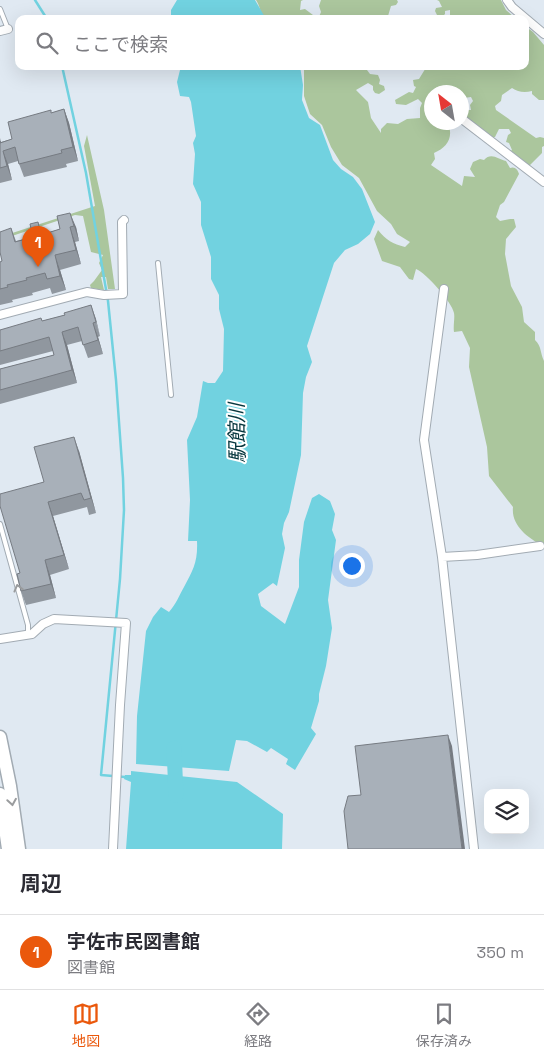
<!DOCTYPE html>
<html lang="ja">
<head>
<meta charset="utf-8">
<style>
  body { margin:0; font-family:"Space Grotesk","Noto Sans JP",sans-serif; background:#f2f2f3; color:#2b2b33 }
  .controls { position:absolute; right:15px; bottom:15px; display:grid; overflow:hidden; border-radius:10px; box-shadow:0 5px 20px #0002 }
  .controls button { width:45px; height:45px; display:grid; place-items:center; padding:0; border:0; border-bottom:1px solid #e1e1e2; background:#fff; color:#2b2b33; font:25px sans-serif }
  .compass { position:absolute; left:424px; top:85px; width:45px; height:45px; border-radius:50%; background:#fff; box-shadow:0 5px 20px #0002; rotate:329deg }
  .you { position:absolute; left:351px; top:565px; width:18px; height:18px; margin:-12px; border:4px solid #fff; border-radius:50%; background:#1a73e8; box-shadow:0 0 0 8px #1a73e833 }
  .badge { display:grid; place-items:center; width:32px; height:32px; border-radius:50%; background:#ea580c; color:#fff; font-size:16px; font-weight:700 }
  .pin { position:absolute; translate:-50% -41px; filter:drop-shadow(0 1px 2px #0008) }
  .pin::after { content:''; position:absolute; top:26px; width:18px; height:15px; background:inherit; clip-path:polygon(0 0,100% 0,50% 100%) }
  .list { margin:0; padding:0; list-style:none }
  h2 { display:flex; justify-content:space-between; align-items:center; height:65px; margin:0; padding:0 20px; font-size:21px }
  h2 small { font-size:16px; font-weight:400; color:#7c7c81 }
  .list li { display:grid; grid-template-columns:32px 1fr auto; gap:15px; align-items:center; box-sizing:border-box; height:75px; padding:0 20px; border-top:1px solid #e1e1e2 }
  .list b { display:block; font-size:19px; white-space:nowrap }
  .list p { margin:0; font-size:16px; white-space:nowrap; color:#7c7c81 }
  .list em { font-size:16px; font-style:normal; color:#7c7c81 }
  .icon { flex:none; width:28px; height:28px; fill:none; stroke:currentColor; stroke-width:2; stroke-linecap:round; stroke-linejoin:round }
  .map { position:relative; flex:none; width:544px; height:849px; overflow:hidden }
  .search { position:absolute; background:#fff; box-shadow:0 5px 20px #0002; left:15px; right:15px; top:15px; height:55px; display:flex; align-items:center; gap:12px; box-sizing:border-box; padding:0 18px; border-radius:10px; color:#7c7c81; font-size:19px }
  .sheet { height:140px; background:#fff }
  nav { display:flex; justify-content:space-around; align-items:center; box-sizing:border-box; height:70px; border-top:1px solid #e1e1e2; background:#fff; font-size:14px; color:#7c7c81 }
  nav a { display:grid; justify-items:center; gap:2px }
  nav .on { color:#ea580c }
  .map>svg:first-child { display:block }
  .green { fill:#abc69d }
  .water { fill:#71d2e0 }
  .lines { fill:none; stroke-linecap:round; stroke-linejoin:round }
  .stream { stroke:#71d2e0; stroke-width:2.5 }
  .river { stroke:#71d2e0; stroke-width:15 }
  .service-casing { stroke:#a2abb3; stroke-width:6 }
  .minor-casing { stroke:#a2abb3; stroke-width:10 }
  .primary-casing { stroke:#a2abb3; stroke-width:15 }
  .service { stroke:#fff; stroke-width:4 }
  .minor { stroke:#fff; stroke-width:8 }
  .primary { stroke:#fff; stroke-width:12 }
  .wall { fill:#90979f }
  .shaded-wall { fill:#767b82 }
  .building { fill:#a8b0b9; stroke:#767b82 }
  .oneway { stroke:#9a9c9e }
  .labels { text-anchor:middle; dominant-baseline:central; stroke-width:4; stroke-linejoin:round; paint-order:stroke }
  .water-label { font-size:20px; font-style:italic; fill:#06363d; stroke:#fff }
</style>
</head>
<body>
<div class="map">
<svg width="544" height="849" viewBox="0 0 544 849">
  <rect width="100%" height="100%" fill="#e0e9f2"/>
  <path class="green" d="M256 0H303L301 1 300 10 305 9 313 15 312 19H264C260 12 260 6 256 0Z
    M321 0H397L398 2 396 5 391 6 388 16 389 19H318L321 12 319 6Z
    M437 0H501L506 10 516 19H450V10L445 11V14L442 17 437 15 435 11 436 8 442 7 439 1Z
    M525 26 533 32 544 45V100H539L532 94V91C524 93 518 92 512 88L502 95 501 101 495 106 496 110 536 138 540 137 544 138V146L542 147V153L529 166 508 153 512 150 509 143 506 142 508 135 511 133 509 129H499L495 137 491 138 464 119 466 110H471L470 105 473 101 471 97 464 98 462 102V92H444L437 87 430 94 431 98 432 122 459 123 456 125 449 126C453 139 446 148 434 153L435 159 431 165 462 186 464 176 475 177 470 169 473 162 480 159 484 160C491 152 498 159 506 161L510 168C515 166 518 170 519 174L504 202 500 205 496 217 500 221 510 219H514L516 227 506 239 505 254 511 286 522 307 524 322 535 332V340C542 347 540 353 544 361V545H541C527 537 511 525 513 507L489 476 487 447 469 367 470 348 462 331 454 332C453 326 455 318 454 313 452 302 426 273 416 269L413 280 409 279 400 267 382 261 374 239 378 230C386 240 393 244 405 247L410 242 397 234 391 224 377 211 359 178 342 165 331 147 322 125 310 114 304 96V66H364L370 74 378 75 380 80 379 84 384 86 385 90 379 94 375 93 373 90V86L368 83 356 90 368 102 371 118 381 133V129L387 123 398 124 407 119 420 118V108L422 103 418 99 406 105 396 104 395 100 409 92 413 93 416 87 414 86 413 80 419 79 427 66H525Z
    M87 135 104 210 115 289H108L106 277H101L104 290 91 288 90 285 94 281 102 270 99 263 103 255 91 252 83 216 75 215 0 240V237L95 206 84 146Z"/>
  <path class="water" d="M177 0H255L266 19H171V10Z
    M181 66H300L303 85 302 100 309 118 320 125 333 160 341 169 353 177 362 189 375 222 370 234 358 244 345 250 334 263 307 346 312 362 306 377 303 393 301 455 289 512 284 523 282 534 285 548 277 586 273 583 258 594 261 606 285 624 299 587V560L304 522 312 498 319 494 330 501 335 514 332 530 336 540 328 600 332 628 326 666 319 694V701L311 728 316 734 295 770 286 764 288 759 271 748 267 752 247 741 236 740 229 771 136 764 137 716 146 631 153 617 161 607 169 612C176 604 179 596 184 587 193 570 198 562 197 541H188L190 500 187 440 197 417 203 381 208 383H215L223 371 224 329 219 309V295L211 279V257L201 225V202L193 184 195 154 193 143 196 136 191 102 189 97 180 96 177 82Z
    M131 771 237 782 283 814 282 849H126L131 782 124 779 125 775H131Z"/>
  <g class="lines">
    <path class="stream" d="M35 0 47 19
      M62 66 86 173 108 301 116 380 123 478 124 510 120 579 101 775 125 777"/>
    <path class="river" d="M174 748 176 795"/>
    <defs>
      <path id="service" d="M0 9 8 29
        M158 263 171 395
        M0 524 28 625V636"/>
      <path id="minor" d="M507 0 512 7 544 34
        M0 31 8 29
        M462 119 544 182
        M444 289 424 440 442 557 474 849
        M0 315 87 292 104 295 123 294 122 222 124 220
        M442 557 477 555 540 546
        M0 639 32 634 43 624 54 619 126 623 120 705 113 849"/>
      <path id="primary" d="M0 737 10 786 19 849
        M0 794 8 849"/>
    </defs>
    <use href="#service" class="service-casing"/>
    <use href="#minor" class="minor-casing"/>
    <use href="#primary" class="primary-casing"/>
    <use href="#service" class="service"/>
    <use href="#minor" class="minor"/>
    <use href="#primary" class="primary"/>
  </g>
  <path class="wall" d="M64 109 69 123 78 161 66 164 67 167 24 177 18 161 8 164 12 180 0 183V138L1 142 12 139 51 113Z
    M57 216 76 227 79 241 75 242 81 264 60 270 66 290 52 294 50 288 32 293 33 295 12 300 13 302 0 305V262L2 261 11 228 16 241 33 237 60 229Z
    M91 305 100 336 98 337 103 354 88 358 82 341 67 345 77 383 0 404V369L54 355 53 351 0 365V330L42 321 65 315Z
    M79 451 96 513 89 515 87 507 53 516 69 569 50 575 56 598 26 605 21 591 20 573 44 482Z"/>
  <path class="shaded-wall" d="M64 109 69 123 78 161 73 147Z
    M3 151 8 164 12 180 7 166Z
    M70 213 76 227 79 241 74 226Z
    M70 227 75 242 81 264 76 250Z
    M55 255 60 270 66 290 60 276Z
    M91 305 96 319 100 336 96 322Z
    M93 323 98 337 103 354 98 340Z
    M62 332 67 345 77 383 72 370Z
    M74 437 79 451 96 513 91 498Z
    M48 502 53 516 69 569 64 555Z
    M45 560 50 575 56 598 51 584Z
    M448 735 452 746 465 849H462Z"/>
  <path class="building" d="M64 109 73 147 61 150 62 153 19 164 15 147 3 151 7 166 0 168V141V143L12 139 8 122 51 110V113Z
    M70 213 74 226 70 227 76 250 55 255 60 276 47 279 45 273 26 278 27 280 7 285 8 287 0 289V262L2 261 0 252V232L11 228 15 242 33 237 30 224 38 222 41 235 60 229 57 216Z
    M91 305 96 322 93 323 98 340 83 345 78 327 62 332 72 370 0 390V369L54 355 49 337 0 351V330L41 318 42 321 65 315 64 313Z
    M74 437 91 498 84 500 81 493 48 502 64 555 45 560 51 584 21 591 17 574 20 573 0 506V494L44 482 34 447Z
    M448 735 462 849H348L344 811 348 796 361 795 355 746Z"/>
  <defs><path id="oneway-chevron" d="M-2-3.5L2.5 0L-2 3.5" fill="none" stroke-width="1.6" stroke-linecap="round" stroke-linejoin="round" transform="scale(1.25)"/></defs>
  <g class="oneway">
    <use href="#oneway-chevron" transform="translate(18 588) rotate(-105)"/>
    <use href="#oneway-chevron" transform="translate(12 802) rotate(81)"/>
  </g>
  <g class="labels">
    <g class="water-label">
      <text transform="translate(237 433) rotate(-91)">駅館川</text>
    </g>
  </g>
</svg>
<div class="controls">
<button><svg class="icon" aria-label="layers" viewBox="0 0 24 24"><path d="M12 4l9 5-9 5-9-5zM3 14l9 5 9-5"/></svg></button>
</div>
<svg class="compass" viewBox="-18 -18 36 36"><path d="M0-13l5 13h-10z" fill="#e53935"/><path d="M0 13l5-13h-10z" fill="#7c7c81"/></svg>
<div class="you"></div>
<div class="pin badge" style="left:38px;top:267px">1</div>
<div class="search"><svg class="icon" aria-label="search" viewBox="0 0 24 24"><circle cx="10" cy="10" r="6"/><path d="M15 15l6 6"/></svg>ここで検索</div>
</div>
<section class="sheet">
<h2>周辺<small></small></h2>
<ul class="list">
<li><span class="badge">1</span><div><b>宇佐市民図書館</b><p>図書館</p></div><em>350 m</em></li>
</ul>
</section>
<nav>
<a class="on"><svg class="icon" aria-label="map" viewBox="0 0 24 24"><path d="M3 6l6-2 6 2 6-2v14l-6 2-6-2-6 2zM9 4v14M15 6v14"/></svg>地図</a>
<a><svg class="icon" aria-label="directions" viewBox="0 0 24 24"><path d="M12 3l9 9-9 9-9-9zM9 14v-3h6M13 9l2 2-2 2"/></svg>経路</a>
<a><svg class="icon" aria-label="saved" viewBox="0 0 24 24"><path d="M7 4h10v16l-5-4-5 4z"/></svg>保存済み</a>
</nav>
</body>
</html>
